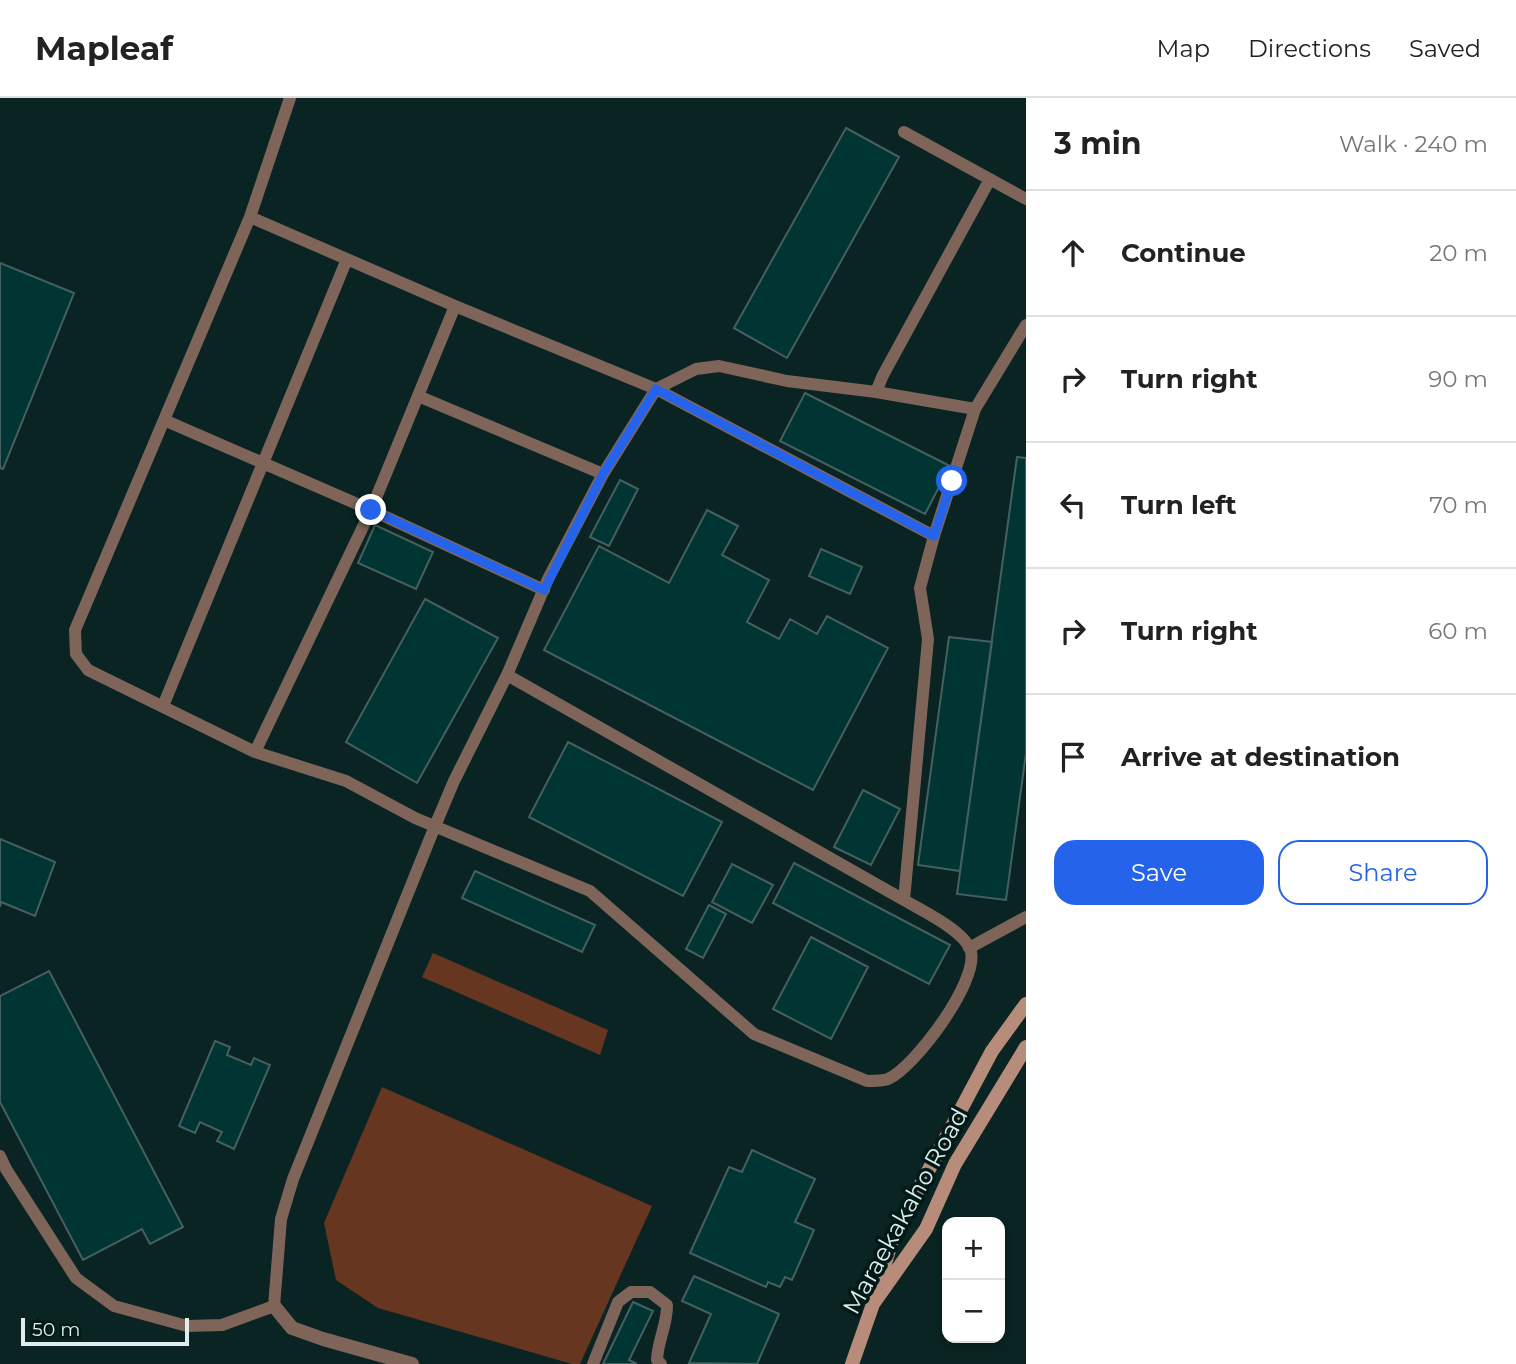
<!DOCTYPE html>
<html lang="en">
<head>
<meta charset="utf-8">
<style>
  body { margin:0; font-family:Montserrat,sans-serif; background:#f6f6f6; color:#222 }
  .controls { position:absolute; right:21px; bottom:21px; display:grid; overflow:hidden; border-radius:14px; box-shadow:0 4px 10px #0003 }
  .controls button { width:63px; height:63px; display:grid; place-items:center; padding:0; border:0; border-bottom:2px solid #e0e0e0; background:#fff; color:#222; font:35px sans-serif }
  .scale { position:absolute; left:21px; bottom:18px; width:168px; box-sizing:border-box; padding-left:7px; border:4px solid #dfeeed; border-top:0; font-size:19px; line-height:24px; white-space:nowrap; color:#dfeeed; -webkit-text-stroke:5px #011a18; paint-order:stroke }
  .stop { position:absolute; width:21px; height:21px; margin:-16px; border:5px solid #2563eb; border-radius:50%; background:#fff }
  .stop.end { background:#2563eb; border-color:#fff; box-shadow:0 2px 7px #0008 }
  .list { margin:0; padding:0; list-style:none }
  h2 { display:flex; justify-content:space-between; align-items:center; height:91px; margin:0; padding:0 28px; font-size:30px }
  h2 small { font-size:23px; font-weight:400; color:#767676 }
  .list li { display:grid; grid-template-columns:46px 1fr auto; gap:21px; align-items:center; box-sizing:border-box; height:126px; padding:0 28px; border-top:2px solid #e0e0e0 }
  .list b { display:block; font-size:26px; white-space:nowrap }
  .list em { font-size:23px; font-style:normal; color:#767676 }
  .actions { display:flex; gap:14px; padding:21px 28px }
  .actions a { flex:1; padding:16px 0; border:2px solid #2563eb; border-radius:21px; text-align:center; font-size:24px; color:#2563eb }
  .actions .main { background:#2563eb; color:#fff }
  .icon { flex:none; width:38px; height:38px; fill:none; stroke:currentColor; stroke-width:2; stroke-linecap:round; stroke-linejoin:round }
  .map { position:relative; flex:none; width:1026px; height:1266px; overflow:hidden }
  header { display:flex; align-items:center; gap:42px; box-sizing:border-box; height:98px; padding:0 35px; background:#fff; border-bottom:2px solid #e0e0e0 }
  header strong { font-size:33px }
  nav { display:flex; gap:38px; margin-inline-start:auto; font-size:24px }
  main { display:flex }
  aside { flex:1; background:#fff }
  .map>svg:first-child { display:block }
  .green { fill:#673621 }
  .building { fill:#003533; stroke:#45605e; stroke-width:2 }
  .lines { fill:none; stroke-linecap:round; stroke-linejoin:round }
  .service { stroke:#7f6459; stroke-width:12 }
  .minor { stroke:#7f6459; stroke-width:14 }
  .secondary { stroke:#b78c7a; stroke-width:14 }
  .route { stroke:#2563eb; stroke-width:9 }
  .labels { text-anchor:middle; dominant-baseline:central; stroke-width:7; stroke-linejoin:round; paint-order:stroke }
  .street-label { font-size:24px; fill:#dfeeed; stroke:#011a18 }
</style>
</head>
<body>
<header>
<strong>Mapleaf</strong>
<nav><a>Map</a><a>Directions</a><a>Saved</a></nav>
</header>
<main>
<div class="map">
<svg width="1026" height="1266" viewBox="0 0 1026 1266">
  <rect width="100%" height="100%" fill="#092422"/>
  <path class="green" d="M433 855 608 932 600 957 422 879Z
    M382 989 652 1108 580 1266H572L378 1210 336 1182 324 1125Z"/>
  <path class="building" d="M846 30 899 59 787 260 734 230Z
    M0 165 74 195 3 371 0 370Z
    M805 295 950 368 925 416 780 343Z
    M1017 359 1026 360V655L1006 802 957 796Z
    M620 382 638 391 609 448 590 439Z
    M707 412 738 428 722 457 769 482 747 524 779 541 790 521 817 536 827 518 888 550 813 692 544 552 599 448 669 485Z
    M375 427 433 454 416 491 358 465Z
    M821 451 862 469 850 496 809 478Z
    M425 501 498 540 417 685 346 644Z
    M949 539 992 544 960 773 918 767Z
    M568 644 722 724 683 798 529 719Z
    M863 692 900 711 871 767 834 749Z
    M0 741 55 764 35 818 1 804 0 809Z
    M794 765 950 847 929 886 773 805Z
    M732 766 773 787 752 825 712 804Z
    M475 773 595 827 582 854 462 800Z
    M709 807 726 816 703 860 686 851Z
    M811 839 868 869 831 941 773 911Z
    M49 873 183 1129 150 1146 142 1131 83 1162 0 1004V898Z
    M215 943 230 949 227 957 251 967 254 960 270 967 234 1051 217 1043 222 1034 200 1024 195 1035 179 1028Z
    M752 1052 815 1081 795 1124 814 1132 792 1182 785 1179 780 1189 768 1184 766 1189 690 1155 729 1069 742 1074Z
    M694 1178 779 1216 757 1266 689 1265 711 1216 682 1203Z
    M633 1204 653 1213 629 1262 637 1266H603Z"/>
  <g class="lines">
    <path class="service" d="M290 0 250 119 75 532 76 556 88 572 255 654 346 683 415 720 590 793 754 936 867 983C873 983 882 983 888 981 915 969 978 884 971 854 966 833 922 813 904 802
      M904 34 1026 101
      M250 119 455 208 656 291 934 438 920 490 928 541 904 802 507 577
      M876 294 975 311
      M418 298 603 376
      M164 322 371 412 544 492
      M934 438 975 311 1026 227
      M163 608 347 161
      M255 654 371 412 455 208
      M969 850 1026 819
      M0 1058 6 1071 76 1180 114 1208 187 1228 222 1227 274 1208 281 1121 293 1081 435 728 454 683 507 577 548 481 603 376 656 291 696 271 719 268 787 283 876 294 883 277 990 81
      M593 1266 618 1204 631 1194H650L667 1207C667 1229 658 1240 657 1262L661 1266"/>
    <path class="minor" d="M274 1208 292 1230 323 1241 412 1266"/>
    <path class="secondary" d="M876 1195 893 1139 992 953 1026 906
      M852 1266 873 1206 926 1131 955 1066 1026 949"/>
  </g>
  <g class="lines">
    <path class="route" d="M371 412 544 492 603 376 656 291 934 438 952 383"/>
  </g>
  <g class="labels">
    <g class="street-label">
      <text transform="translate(905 1113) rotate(-61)">Maraekakaho Road</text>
    </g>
  </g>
</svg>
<div class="controls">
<button>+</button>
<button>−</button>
</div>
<div class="scale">50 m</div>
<div class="stop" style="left:952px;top:383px"></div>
<div class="stop end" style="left:371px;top:412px"></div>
</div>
<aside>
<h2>3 min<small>Walk · 240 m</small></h2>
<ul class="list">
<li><svg class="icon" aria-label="ahead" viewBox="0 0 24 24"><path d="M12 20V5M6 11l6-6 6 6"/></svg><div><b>Continue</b></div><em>20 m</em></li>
<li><svg class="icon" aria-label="right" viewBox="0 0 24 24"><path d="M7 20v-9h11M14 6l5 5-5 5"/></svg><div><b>Turn right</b></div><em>90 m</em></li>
<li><svg class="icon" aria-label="left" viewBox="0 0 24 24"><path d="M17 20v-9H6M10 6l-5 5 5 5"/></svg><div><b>Turn left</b></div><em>70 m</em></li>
<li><svg class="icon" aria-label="right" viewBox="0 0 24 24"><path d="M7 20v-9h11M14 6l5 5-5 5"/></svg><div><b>Turn right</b></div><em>60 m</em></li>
<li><svg class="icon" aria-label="arrive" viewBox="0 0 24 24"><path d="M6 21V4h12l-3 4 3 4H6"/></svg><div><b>Arrive at destination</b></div></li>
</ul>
<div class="actions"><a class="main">Save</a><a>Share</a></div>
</aside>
</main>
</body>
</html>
